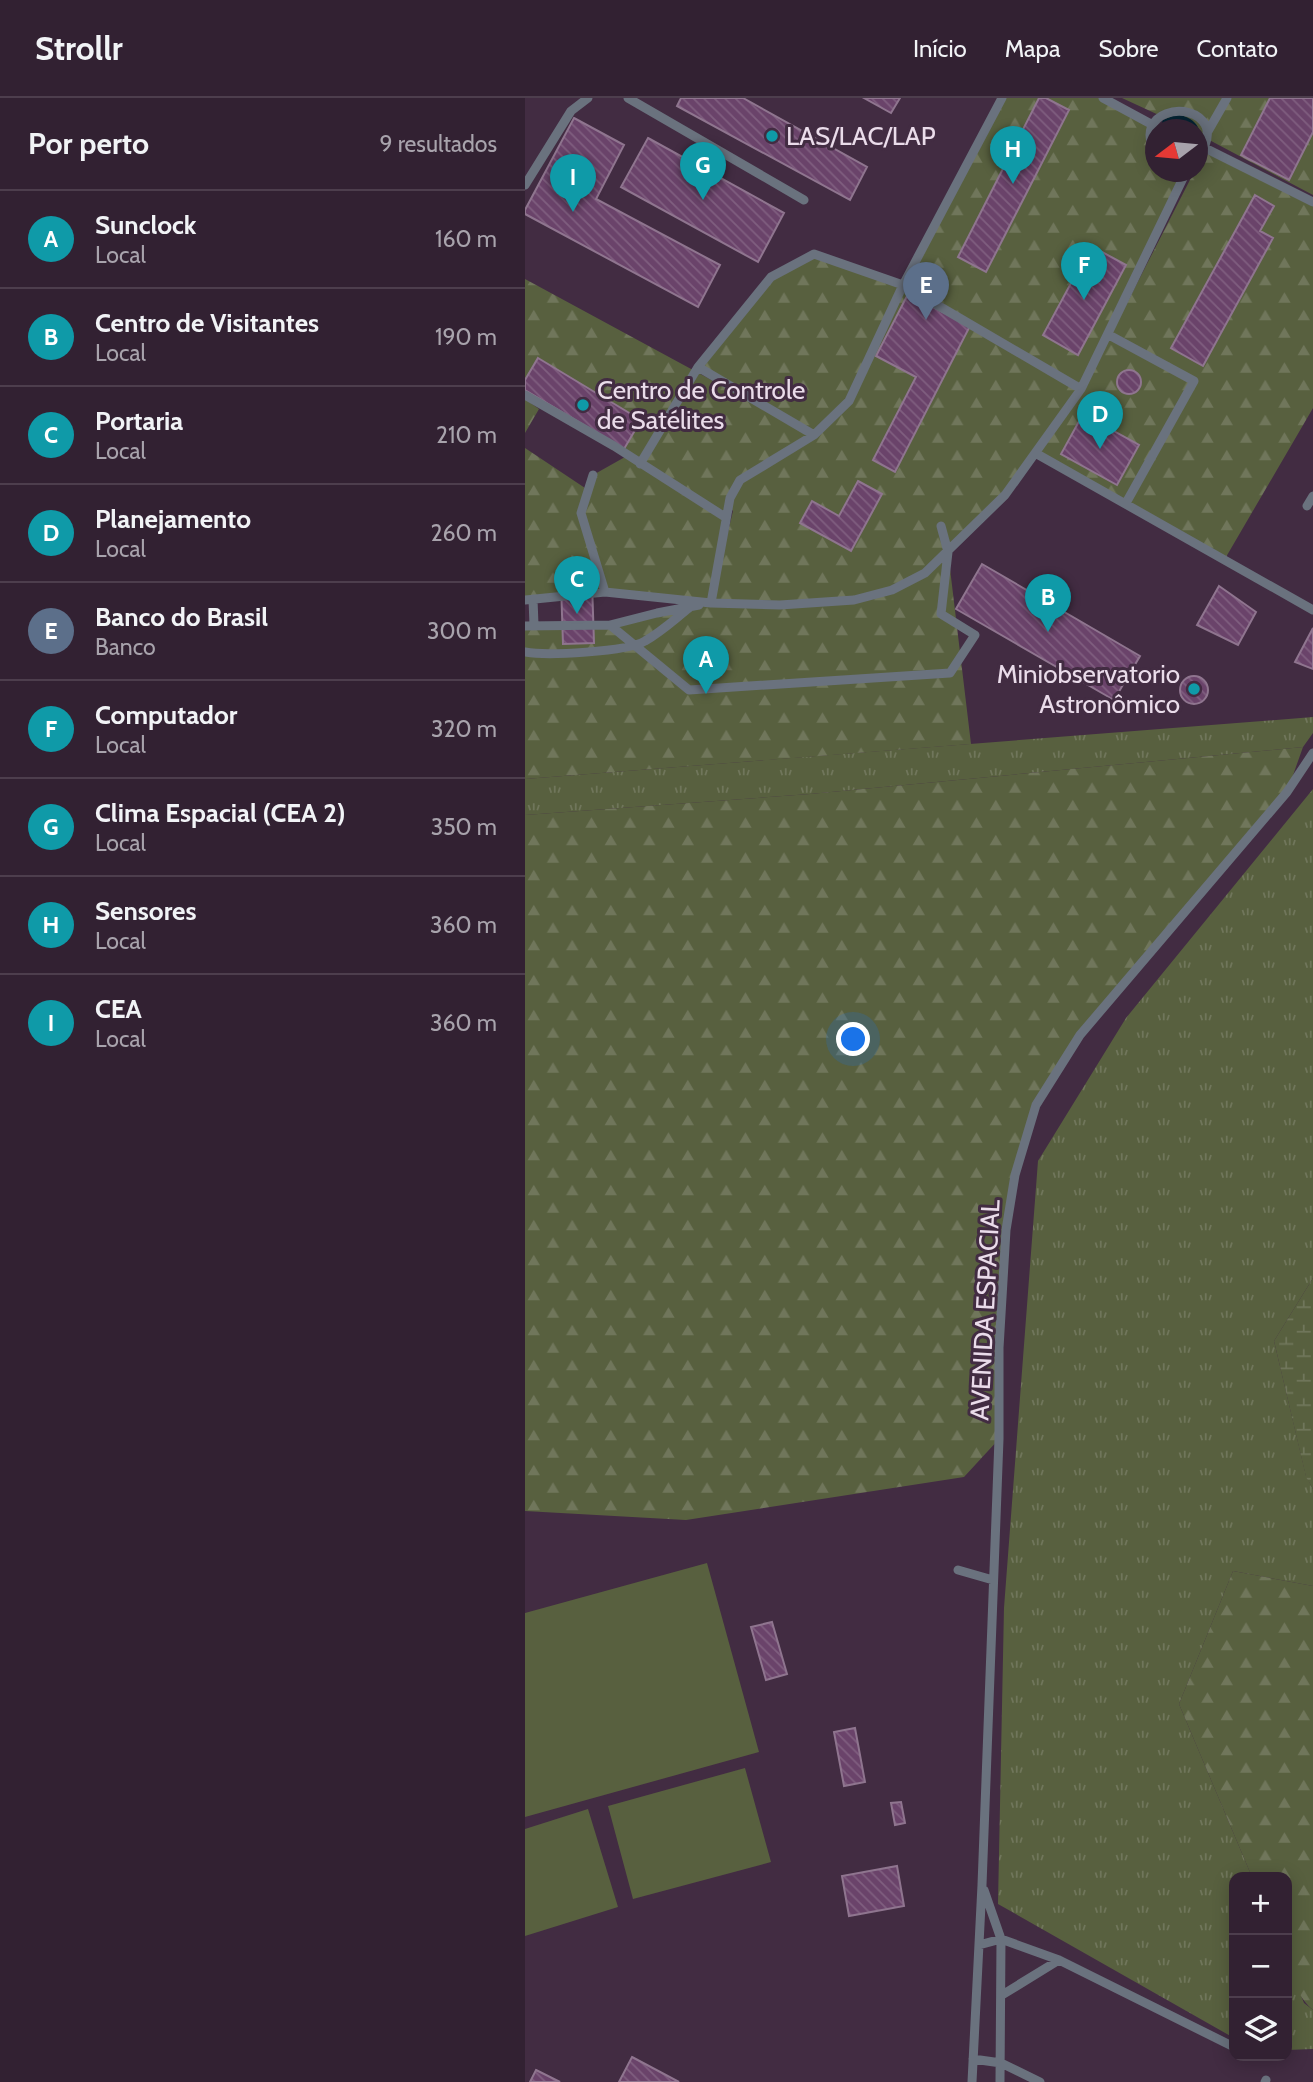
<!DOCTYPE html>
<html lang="pt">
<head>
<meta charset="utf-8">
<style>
  body { margin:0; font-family:Cabin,sans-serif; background:#3a293a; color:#f1f3f6 }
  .controls { position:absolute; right:21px; bottom:21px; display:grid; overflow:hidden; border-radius:14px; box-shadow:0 4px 18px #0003 }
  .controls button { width:63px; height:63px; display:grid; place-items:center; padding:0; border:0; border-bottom:2px solid #4d3e4d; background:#322132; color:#f1f3f6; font:35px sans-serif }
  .compass { position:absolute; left:620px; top:21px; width:63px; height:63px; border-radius:50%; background:#322132; box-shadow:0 4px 18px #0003; rotate:254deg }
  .you { position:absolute; left:329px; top:942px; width:24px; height:24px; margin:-18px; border:5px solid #fff; border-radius:50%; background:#1a73e8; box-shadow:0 0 0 10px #1a73e833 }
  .badge { display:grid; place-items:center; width:46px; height:46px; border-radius:50%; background:#d93025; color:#fff; font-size:23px; font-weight:700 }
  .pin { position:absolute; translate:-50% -58px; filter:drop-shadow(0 2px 4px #0008) }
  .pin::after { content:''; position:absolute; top:37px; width:24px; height:21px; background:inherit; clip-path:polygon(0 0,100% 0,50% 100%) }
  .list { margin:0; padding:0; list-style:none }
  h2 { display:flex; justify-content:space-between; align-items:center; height:91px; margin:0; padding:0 28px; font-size:30px }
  h2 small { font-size:23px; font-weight:400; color:#a8a3ac }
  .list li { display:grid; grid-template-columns:46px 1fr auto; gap:21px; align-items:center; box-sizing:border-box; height:98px; padding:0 28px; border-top:2px solid #4d3e4d }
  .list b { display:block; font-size:26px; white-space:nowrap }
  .list p { margin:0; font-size:23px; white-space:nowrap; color:#a8a3ac }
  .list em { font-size:23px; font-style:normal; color:#a8a3ac }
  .icon { flex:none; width:38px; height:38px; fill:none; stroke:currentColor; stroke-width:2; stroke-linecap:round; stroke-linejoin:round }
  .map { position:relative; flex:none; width:788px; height:1984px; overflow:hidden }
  header { display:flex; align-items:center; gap:42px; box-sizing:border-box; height:98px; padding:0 35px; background:#322132; border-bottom:2px solid #4d3e4d }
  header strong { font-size:33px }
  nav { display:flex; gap:38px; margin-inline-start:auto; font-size:24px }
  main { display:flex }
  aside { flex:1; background:#322132 }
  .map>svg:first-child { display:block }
  .grass { fill:url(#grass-tufts) }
  .forest { fill:url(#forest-firs); fill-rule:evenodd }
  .wetland { fill:url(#wetland-marsh) }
  .pitch { fill:#58603f }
  .water { fill:url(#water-ripples) }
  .building { fill:url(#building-back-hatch); stroke:#8f758f; stroke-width:2 }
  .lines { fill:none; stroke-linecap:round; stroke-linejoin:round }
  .lane { stroke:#6a727e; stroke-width:9 }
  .culture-dot { fill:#0f9aa8; stroke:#422c42; stroke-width:2.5 }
  .labels { text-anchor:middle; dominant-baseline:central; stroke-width:6; stroke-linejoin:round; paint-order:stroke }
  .poi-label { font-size:26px; fill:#eadcea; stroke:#422c42; text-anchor:start }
  .street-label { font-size:26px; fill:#eadcea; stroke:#422c42 }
</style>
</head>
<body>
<header>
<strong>Strollr</strong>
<nav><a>Início</a><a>Mapa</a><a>Sobre</a><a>Contato</a></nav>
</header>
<main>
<aside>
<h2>Por perto<small>9 resultados</small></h2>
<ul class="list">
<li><span class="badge" style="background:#0f9aa8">A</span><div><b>Sunclock</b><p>Local</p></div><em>160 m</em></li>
<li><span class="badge" style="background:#0f9aa8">B</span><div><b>Centro de Visitantes</b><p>Local</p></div><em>190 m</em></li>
<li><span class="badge" style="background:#0f9aa8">C</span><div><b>Portaria</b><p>Local</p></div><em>210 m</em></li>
<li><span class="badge" style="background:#0f9aa8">D</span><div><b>Planejamento</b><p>Local</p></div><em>260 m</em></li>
<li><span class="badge" style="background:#5c6f8a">E</span><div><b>Banco do Brasil</b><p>Banco</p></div><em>300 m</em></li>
<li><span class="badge" style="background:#0f9aa8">F</span><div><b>Computador</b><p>Local</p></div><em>320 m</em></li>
<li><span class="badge" style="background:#0f9aa8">G</span><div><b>Clima Espacial (CEA 2)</b><p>Local</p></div><em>350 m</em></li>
<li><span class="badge" style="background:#0f9aa8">H</span><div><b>Sensores</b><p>Local</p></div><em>360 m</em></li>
<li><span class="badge" style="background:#0f9aa8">I</span><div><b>CEA</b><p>Local</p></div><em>360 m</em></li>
</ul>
</aside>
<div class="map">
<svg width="788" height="1984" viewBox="0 0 788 1984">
  <defs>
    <pattern id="grass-tufts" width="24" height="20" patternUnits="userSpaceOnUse" patternTransform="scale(1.75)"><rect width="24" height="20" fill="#58603f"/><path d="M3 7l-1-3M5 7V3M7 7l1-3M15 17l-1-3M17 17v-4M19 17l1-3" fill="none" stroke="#70765b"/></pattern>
    <pattern id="forest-firs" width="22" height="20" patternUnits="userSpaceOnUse" patternTransform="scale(1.75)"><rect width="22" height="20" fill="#58603f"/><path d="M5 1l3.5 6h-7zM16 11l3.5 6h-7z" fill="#70765b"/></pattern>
    <pattern id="wetland-marsh" width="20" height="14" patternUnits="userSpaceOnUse" patternTransform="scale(1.75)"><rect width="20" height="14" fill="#58603f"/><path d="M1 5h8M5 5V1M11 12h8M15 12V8" fill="none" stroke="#70765b"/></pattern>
    <pattern id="water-ripples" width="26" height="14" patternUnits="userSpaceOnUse" patternTransform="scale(1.75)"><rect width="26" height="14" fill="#042434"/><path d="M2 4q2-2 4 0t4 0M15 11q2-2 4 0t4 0" fill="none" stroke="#294352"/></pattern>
    <pattern id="building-back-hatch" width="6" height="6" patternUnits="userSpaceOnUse" patternTransform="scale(1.75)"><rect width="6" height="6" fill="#6a436a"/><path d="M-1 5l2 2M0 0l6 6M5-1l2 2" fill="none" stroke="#7f5e7f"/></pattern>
  </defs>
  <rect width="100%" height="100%" fill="#422c42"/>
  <path class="grass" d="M788 619V635L778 649 285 696 0 717V681Z
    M788 691V1180L749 1243 781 1378 788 1391V1488L708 1473 654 1606 727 1779H709V1940L473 1806 479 1510 513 1063 601 920Z
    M762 1863 779 1905 788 1912V1951L762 1952Z"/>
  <path class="forest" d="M480 0H575L639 31 631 32V74H664L555 290 512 356 423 454 446 646 0 681V531L85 527 183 506 80 494 0 501V350L63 392 68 377 100 359 0 298V181L264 324 173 269 246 179 289 156 382 185ZM208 412V413L189 491 200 419Z
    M597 0H788V97L673 36V32L664 31Z
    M680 52 788 106V310L701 459 514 355 558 291 669 74H673V67Z
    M0 301 14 311 0 335Z
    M778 649 762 694 555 937 511 1007 481 1132 474 1341 439 1379 161 1422 0 1413V717L285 696Z
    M708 1473 788 1488V1912C753 1882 762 1821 762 1779H727L654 1606Z"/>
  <path class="wetland" d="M788 1180V1391L781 1379 749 1243Z"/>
  <path class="pitch" d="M182 1465 234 1654 0 1719V1515Z
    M220 1670 246 1764 108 1801 83 1708Z
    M63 1711 93 1809 0 1838V1731Z"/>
  <path class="water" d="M652 16C669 20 679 29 673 47V32H633L638 22Z"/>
  <path class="building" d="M156 0H218L342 69 325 102 152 8Z
    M339 0H375L366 15Z
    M514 0H521L544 12 461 174 433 159Z
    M745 0H788V34L764 82 716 57Z
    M49 20 99 47 71 101 195 167 173 209 0 116V112Z
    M123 40 259 115 233 164 96 89Z
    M730 97 749 108 735 133 748 140 678 268 646 250Z
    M566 148 601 167 553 257 518 237Z
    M383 196 445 228 370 374 348 362 391 279 351 258Z
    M13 260 116 322 99 351 0 292V282Z
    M592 284a12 12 0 1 1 24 0a12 12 0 1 1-24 0Z
    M558 316 614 347 592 387 536 356Z
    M333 383 357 396 326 453 275 425 287 403 314 418Z
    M457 466 615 558 589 602 431 511Z
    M67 485 69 545 38 546 36 486Z
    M694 488 731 514 713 547 672 527Z
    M788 530V571L770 564Z
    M655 592a14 14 0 1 1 28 0a14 14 0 1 1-28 0Z
    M247 1524 262 1576 241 1582 226 1529Z
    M330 1630 340 1684 319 1688 309 1634Z
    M376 1704 380 1725 370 1727 366 1705Z
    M372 1768 379 1808 324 1818 317 1778Z
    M107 1959 154 1984H94Z
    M11 1972 35 1984H5Z"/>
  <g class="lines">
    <path class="lane" d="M103 0 279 102
      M578 0 626 26
      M682 35 702 0
      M680 50 788 104
      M631 55C606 14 667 0 681 28 685 40 680 50 673 59
      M0 87 46 13 63 0
      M584 237 669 283 601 405
      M173 269 289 337
      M0 297 89 348 200 419
      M512 356 788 512
      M115 366 173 269 246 179 289 156 378 187 556 291
      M68 377 56 415 80 494
      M782 408 788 398
      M8 501 9 527
      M0 502 80 494 186 505 255 507 329 502 367 492 400 475 480 397 556 291 661 74
      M186 505 205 400 215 382 289 337 324 303 378 187 477 0
      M85 527 164 592 425 575 450 537 416 516 423 454 416 428
      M0 528 85 527 132 515 174 507
      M0 554C21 558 102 554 120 543 136 534 150 521 164 510
      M433 1472 468 1482
      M459 1792 476 1841 475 1984
      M454 1847 476 1841 534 1862 709 1949
      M477 1897 534 1862
      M448 1961 476 1965 515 1984
      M447 1984 457 1787 474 1341V1250L481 1132 490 1077 511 1007 555 937 762 694 788 655
      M740 1984 741 1982"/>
  </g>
  <g class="culture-dot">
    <circle cx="247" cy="38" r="7"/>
    <circle cx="58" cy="307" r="7"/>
    <circle cx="669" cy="591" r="7"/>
  </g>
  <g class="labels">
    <g class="poi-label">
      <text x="261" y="38">LAS/LAC/LAP</text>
      <text x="72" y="292">Centro de Controle<tspan x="72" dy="30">de Satélites</tspan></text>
      <text x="655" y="576" text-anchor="end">Miniobservatorio<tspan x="655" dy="30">Astronômico</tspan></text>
    </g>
    <g class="street-label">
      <text transform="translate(460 1212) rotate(-87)">AVENIDA ESPACIAL</text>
    </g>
  </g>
</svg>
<div class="controls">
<button>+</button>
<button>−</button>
<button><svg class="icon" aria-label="layers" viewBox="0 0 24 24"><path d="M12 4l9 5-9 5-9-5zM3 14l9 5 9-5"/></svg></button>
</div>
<svg class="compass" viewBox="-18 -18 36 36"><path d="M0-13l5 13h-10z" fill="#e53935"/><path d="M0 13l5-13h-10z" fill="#a8a3ac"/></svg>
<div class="you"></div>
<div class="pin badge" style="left:181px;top:596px;background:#0f9aa8">A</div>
<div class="pin badge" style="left:523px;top:534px;background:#0f9aa8">B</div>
<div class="pin badge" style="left:52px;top:516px;background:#0f9aa8">C</div>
<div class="pin badge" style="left:575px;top:351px;background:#0f9aa8">D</div>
<div class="pin badge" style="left:401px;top:222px;background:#5c6f8a">E</div>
<div class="pin badge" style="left:559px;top:202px;background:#0f9aa8">F</div>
<div class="pin badge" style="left:178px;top:102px;background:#0f9aa8">G</div>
<div class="pin badge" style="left:488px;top:86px;background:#0f9aa8">H</div>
<div class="pin badge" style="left:48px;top:114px;background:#0f9aa8">I</div>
</div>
</main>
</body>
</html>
